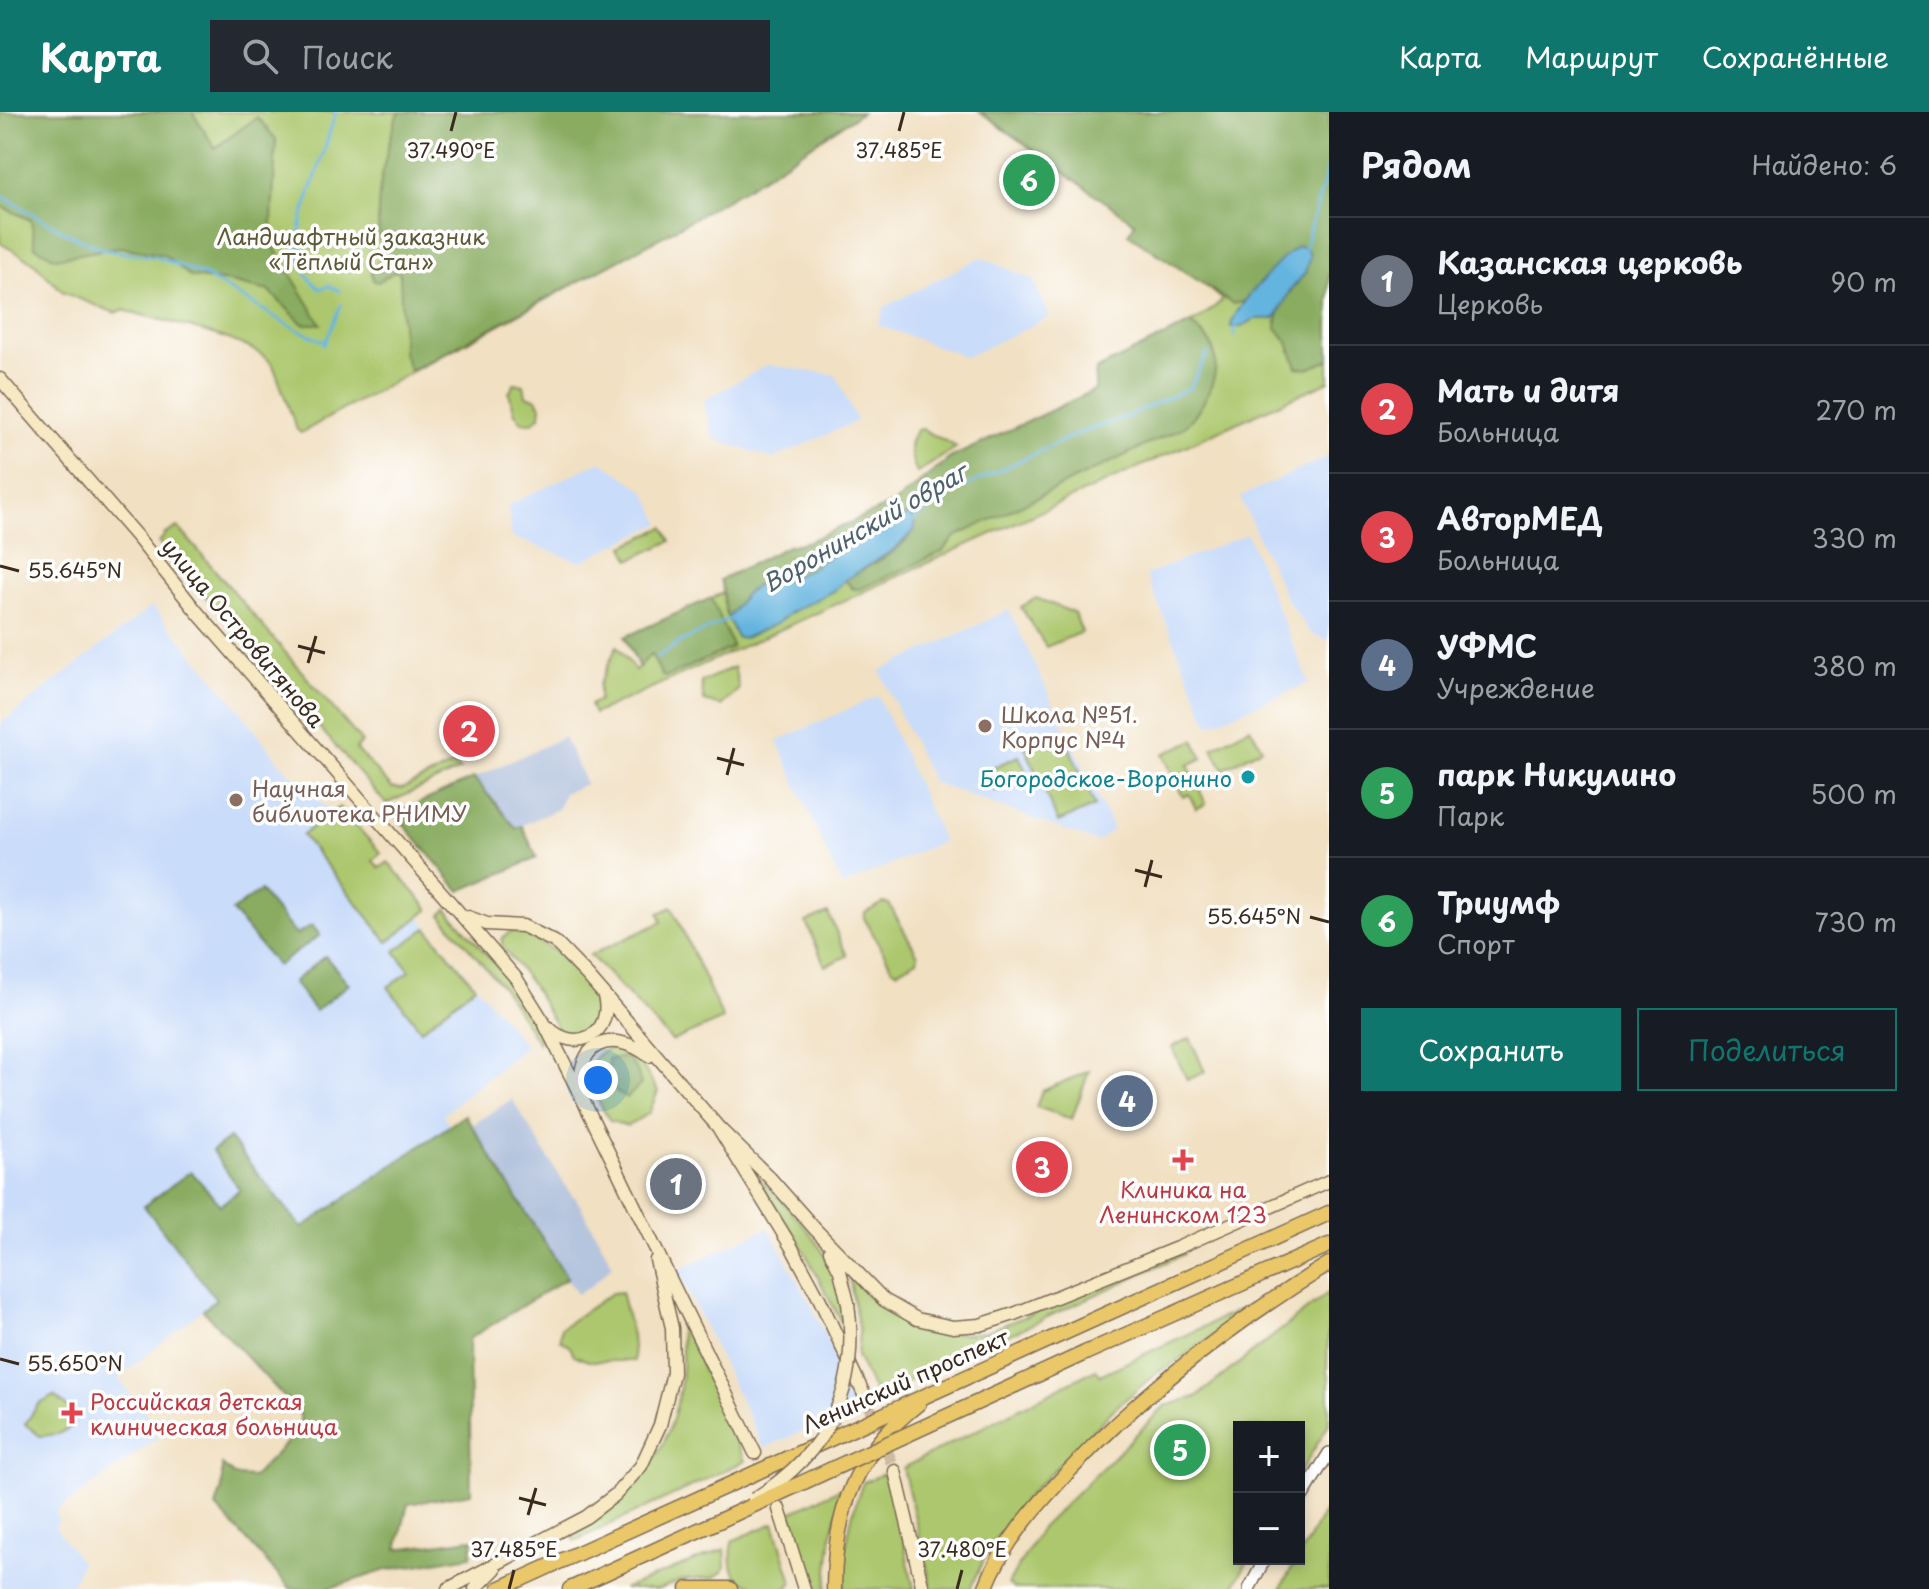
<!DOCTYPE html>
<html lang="ru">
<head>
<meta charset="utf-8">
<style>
  body { margin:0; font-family:"Playpen Sans",sans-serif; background:#242831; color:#f1f3f6 }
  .controls { position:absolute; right:24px; bottom:24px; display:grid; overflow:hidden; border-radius:0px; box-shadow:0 4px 12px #0003 }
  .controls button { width:72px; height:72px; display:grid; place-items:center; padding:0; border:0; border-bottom:2px solid #363941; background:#171b24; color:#f1f3f6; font:40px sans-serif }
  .you { position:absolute; left:598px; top:968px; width:28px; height:28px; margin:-20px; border:6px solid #fff; border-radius:50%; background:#1a73e8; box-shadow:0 0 0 12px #1a73e833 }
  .badge { display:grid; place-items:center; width:52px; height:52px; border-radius:50%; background:#0f766e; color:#fff; font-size:26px; font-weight:700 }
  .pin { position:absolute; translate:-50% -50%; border:4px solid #fff; box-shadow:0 2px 8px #0006 }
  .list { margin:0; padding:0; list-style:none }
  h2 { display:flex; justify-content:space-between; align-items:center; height:104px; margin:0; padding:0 32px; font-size:34px }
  h2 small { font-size:26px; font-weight:400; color:#9ea1a6 }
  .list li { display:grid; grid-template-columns:52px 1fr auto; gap:24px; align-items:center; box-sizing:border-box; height:128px; padding:0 32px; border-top:2px solid #363941 }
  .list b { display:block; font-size:30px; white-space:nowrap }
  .list p { margin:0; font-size:26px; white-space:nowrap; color:#9ea1a6 }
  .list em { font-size:26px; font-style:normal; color:#9ea1a6 }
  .actions { display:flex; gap:16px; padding:24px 32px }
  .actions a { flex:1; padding:18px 0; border:2px solid #0f766e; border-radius:0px; text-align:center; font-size:28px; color:#0f766e }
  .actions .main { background:#0f766e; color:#fff }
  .icon { flex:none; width:44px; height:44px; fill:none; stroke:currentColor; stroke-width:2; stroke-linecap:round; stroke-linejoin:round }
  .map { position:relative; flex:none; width:1329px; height:1477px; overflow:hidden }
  header { display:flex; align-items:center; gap:48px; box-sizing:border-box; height:112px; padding:0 40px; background:#0f766e; color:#fff }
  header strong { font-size:38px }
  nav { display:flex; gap:44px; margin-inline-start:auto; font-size:28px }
  .search { width:560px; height:72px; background:#242831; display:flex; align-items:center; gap:20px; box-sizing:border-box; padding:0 28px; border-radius:0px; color:#9ea1a6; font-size:30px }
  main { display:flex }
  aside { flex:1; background:#171b24 }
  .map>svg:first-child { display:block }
  .built { fill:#c9dcf9 }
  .industrial { fill:#b6c5de }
  .green { fill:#acc76d; stroke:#747846; stroke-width:2 }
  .forest { fill:#89ac60; stroke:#626b3f; stroke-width:2 }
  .water { fill:#63b4de; stroke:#4f6f7e; stroke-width:2 }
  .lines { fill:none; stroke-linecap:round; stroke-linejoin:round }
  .stream { stroke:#63b4de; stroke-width:3 }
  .secondary-tunnel { stroke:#cdbca1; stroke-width:12; stroke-dasharray:12 6; stroke-linecap:butt }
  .tertiary-casing { stroke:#7b6a57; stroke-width:14 }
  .secondary-casing { stroke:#7b6a57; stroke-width:15 }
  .primary-casing { stroke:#7b6a57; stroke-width:17 }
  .tertiary { stroke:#fff; stroke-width:11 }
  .secondary { stroke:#f7e9c3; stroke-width:12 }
  .primary { stroke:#eac769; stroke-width:14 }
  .secondary-bridge-casing { stroke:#7b6a57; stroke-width:15; stroke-linecap:butt }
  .primary-bridge-casing { stroke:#7b6a57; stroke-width:17; stroke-linecap:butt }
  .secondary-bridge { stroke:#f7e9c3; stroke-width:12 }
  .primary-bridge { stroke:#eac769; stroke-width:14 }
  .ticks { fill:none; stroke:#3b2a1e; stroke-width:3 }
  .education-dot { fill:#8d6e63; stroke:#fff; stroke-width:3 }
  .culture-dot { fill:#0f9aa8; stroke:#fff; stroke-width:3 }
  .health-dot { fill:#e0444e; stroke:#fff; stroke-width:3 }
  .labels { text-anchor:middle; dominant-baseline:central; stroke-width:7; stroke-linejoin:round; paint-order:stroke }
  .park-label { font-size:22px; fill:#5d5936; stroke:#fff }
  .street-label { font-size:22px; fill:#3b2a1e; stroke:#fff }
  .education-label { font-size:22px; fill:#785e54; stroke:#fff; text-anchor:start }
  .culture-label { font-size:22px; fill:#0d838f; stroke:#fff; text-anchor:end }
  .health-label { font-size:22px; fill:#be3a42; stroke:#fff }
  .water-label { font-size:24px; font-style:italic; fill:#4b616b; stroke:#fff }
  .ticks-label { font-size:20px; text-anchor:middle; fill:#3b2a1e; stroke:#fff; stroke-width:7; stroke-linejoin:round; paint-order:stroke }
</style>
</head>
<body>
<header>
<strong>Карта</strong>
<div class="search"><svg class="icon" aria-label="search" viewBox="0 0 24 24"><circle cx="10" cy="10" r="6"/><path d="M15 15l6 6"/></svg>Поиск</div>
<nav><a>Карта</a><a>Маршрут</a><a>Сохранённые</a></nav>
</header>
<main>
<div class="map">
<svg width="1329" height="1477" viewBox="0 0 1329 1477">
  <rect width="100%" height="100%" fill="#fff"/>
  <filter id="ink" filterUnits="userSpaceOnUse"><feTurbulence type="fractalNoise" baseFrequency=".0125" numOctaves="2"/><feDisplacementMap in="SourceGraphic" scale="16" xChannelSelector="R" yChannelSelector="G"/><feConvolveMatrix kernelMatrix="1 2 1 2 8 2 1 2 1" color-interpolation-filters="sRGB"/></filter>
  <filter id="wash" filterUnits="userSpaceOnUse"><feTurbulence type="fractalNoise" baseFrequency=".006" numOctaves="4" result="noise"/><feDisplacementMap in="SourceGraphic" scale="32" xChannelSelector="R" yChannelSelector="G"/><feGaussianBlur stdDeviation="1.8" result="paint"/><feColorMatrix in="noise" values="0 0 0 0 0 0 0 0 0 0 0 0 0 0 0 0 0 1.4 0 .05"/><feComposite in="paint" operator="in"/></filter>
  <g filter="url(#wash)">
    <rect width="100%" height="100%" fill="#f1e0c2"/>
    <path class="built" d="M981 145 1033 168 1050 205 966 245 878 213 884 195Z
      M767 253 836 263 857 309 773 347 714 327 703 289Z
      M1329 344V529L1310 521 1285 485 1240 385Z
      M601 349 645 379 661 411 580 450 511 425 508 393Z
      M1247 422 1309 571 1209 613 1146 463Z
      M152 494 233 589 280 651 327 696 380 757 526 934 443 1003 450 1013 302 1116 212 1039 241 1077 220 1093 144 1094 216 1187 118 1266 154 1312 157 1326 56 1400 58 1410 55 1415 81 1451 70 1477H0V612Z
      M1009 498 1113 717 1097 730 932 670 880 559Z
      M878 584 943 729 842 774 777 629Z
      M768 1116 811 1192 858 1293 764 1337 678 1158Z"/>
    <path class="industrial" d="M564 625 586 672 564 681 558 697 516 716 474 666Z
      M512 987 572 1084 576 1086 613 1153 590 1175 577 1182 472 1013Z"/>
    <path class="green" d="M0 0H862C683 121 489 215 301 321L297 318 273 253C253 226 158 208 123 198L115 201 64 181 33 150 0 131Z
      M980 0H1329V269L594 602 590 593 599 588V573L617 534 635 558 639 555 625 525 725 480 720 468 788 434 807 430 895 391 950 346 1095 278 1096 258 1198 208 1223 188 1194 164 1128 122 1135 111Z
      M515 271 524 273 526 284 535 286 541 294 540 304 532 311 522 310 515 301 509 281Z
      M922 317 957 335 917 361C911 345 905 333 917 318Z
      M178 415 362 630 356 637 392 676 402 677 455 652 460 658 386 692 159 431 165 422Z
      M664 415 671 429 630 448 624 434Z
      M1036 486 1074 501 1082 520 1046 535 1021 495Z
      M734 555 739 577 721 594 704 589 701 570Z
      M1250 615 1262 636 1224 657 1212 636Z
      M1062 619 1095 694 1058 710 1025 635Z
      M1194 628 1203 646 1188 653 1206 692 1196 697 1189 682 1183 685 1163 642Z
      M1019 644 1028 664 995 679 986 658Z
      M339 695 381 741 373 749 380 756 388 750 429 797 388 830 302 723Z
      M883 791 889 792 918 843 917 848 897 859 893 857 864 806 865 801Z
      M672 795 723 907 672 929 590 843 662 810 659 801Z
      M447 797C467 821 547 903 538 931L504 877 441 803Z
      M828 801 847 844 825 854 806 810Z
      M427 816 475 874 421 918 388 875 410 859 395 839Z
      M520 820 557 840 595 884 601 901 593 916 577 925 558 917 532 873 502 834V826L510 820Z
      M1190 926 1205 960 1187 968 1172 935Z
      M616 935 634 941 658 979 649 1001 627 1014 610 1009 591 977 594 974 587 965C589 947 599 938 616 935Z
      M1089 959 1072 1007 1036 995 1042 979Z
      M750 1055C780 1089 824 1126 837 1171 841 1185 842 1200 844 1215L800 1131Z
      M1183 1139 1184 1142 876 1284 857 1244 859 1219 849 1164 878 1193 909 1213 926 1219 965 1222 985 1220 1016 1208Z
      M621 1180 632 1223 634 1249H588L574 1243 570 1235 560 1228 561 1216 612 1181Z
      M1329 1180 1327 1261 1329 1263V1312L1299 1362V1315H1239V1447H1249L1232 1477H1014L1008 1472 1041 1416 1165 1294 1196 1285Z
      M1250 1193 1251 1196 1170 1254 1159 1259 1114 1297 1022 1390 990 1435 970 1477H932L903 1356 1096 1257 1100 1263Z
      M679 1205 745 1349 575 1429 572 1423C637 1386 678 1333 682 1255 683 1239 680 1222 679 1205Z
      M54 1284 76 1302 71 1315 58 1322 40 1324 25 1312 38 1293Z
      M883 1362 896 1394 914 1477H844C843 1440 850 1404 863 1370Z
      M844 1375 832 1421 826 1477H814L791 1400Z
      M1329 1392V1477H1280Z
      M774 1411 792 1470 786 1477C769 1477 740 1477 733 1457 730 1449 732 1437 732 1429Z
      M725 1437 726 1453 723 1459 713 1466 681 1468 660 1477H623Z"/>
    <path class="forest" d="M0 0H192L215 36 257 5 276 27 271 130 321 212H303L269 179 230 170 191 165 164 143 120 135 56 146 35 135 31 108 0 94Z
      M402 0H862L751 73 658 127 410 259 403 239 400 161 395 159 378 170 373 168 371 160 384 143C369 103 385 43 397 3Z
      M980 0H1329V248L1308 257 1297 255 1287 228 1276 216C1277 194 1292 177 1305 161L1268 165 1246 189 1233 192 1128 122 1135 111Z
      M1189 212C1235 237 1213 286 1184 315L955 425 942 440 860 477H853L845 468C868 453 905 440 915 414L909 402C894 410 879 416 864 424 831 441 795 474 757 473L745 482 728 506C721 491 726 482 720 468L788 434 807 430 895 391 950 346 1095 278 1096 258Z
      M711 486 732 533 731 536 666 565 662 564 651 542 639 555 625 525Z
      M474 666 516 716 522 714 537 746 460 779 395 702Z
      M260 779 296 823 312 813 320 823 277 854 232 799Z
      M325 844 349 872 315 899 293 870Z
      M627 945 637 959 641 972 627 986C607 978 610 965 608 947Z
      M465 1003 567 1166 469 1227 471 1381 408 1392 397 1437 473 1427 471 1444 386 1458 327 1477H291L216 1395 222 1376V1353L235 1364 253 1365 300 1317V1302L203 1198 216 1187 144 1094 191 1059 220 1093 240 1078 212 1039 229 1026 302 1116Z"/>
    <path class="water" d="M1298 134 1306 136 1310 143 1305 161 1290 179 1277 204 1272 207H1255L1241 215H1231C1231 199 1283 144 1298 134Z
      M910 402 915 414 914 419 893 438 845 468 835 478 791 500 778 511 744 526H737L728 506 745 482 757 473C793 474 833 440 864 424 879 416 895 410 910 402Z"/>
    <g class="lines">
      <path class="stream" d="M336 0C329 20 324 41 317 61 305 96 282 149 320 177L329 174 340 179
        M0 83 68 122 105 138 157 145 206 164 290 214 325 230
        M1304 138 1329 53
        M1234 224 1236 215
        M324 233 341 193
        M912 409 953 380 1077 322 1126 305 1190 276 1208 241
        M656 546 682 529 731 506"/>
    </g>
  </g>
  <g filter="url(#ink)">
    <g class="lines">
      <path class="secondary-tunnel" d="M867 1289 895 1359"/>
      <defs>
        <path id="tertiary" d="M1299 1390 1329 1341
          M1249 1477 1265 1447"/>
        <path id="secondary" d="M0 267 138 426 197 500 516 866 543 909 583 988 755 1341
          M468 805 487 812 523 814 555 830 588 864 718 1015 792 1136 820 1188 867 1289
          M548 915C575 943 614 922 604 884
          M582 981C574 932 610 915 649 944
          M718 1015 770 1066 815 1117 884 1188 917 1207 953 1215 980 1213 1014 1202 1177 1136 1329 1069
          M830 1139 840 1159 848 1191
          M895 1359 923 1477
          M779 1397 804 1477
          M448 1477 586 1405 615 1383 641 1354 660 1313 673 1261 672 1216 656 1148
          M475 1477 495 1457"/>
        <path id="primary" d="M1085 1241 1329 1133
          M499 1477 1329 1101
          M570 1477 721 1408
          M688 1477H730
          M834 1477C834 1398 856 1340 919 1291
          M985 1477C1003 1430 1035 1395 1070 1358 1146 1278 1235 1209 1329 1152"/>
      </defs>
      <use href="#tertiary" class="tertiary-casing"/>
      <use href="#secondary" class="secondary-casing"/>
      <use href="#primary" class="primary-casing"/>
      <use href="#tertiary" class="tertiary"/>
      <use href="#secondary" class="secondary"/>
      <use href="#primary" class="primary"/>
      <defs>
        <path id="secondary-bridge" d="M754 1387C828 1340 860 1279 848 1191"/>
        <path id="primary-bridge" d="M721 1408 1085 1241"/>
      </defs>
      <use href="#secondary-bridge" class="secondary-bridge-casing"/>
      <use href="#primary-bridge" class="primary-bridge-casing"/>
      <use href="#secondary-bridge" class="secondary-bridge"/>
      <use href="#primary-bridge" class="primary-bridge"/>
    </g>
  </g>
  <path class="ticks" d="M451 19 456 0M899 19 904 0M0 454 19 459M298 534 325 541M308 551 316 524M717 646 744 653M727 663 734 636M1135 758 1162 765M1145 775 1152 748M1310 805 1329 810M0 1247 19 1252M519 1386 546 1393M528 1403 536 1376M509 1477 514 1458M957 1477 962 1458"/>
  <g class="education-dot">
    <circle cx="985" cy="614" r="8"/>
    <circle cx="236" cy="688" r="8"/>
  </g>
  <circle class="culture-dot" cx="1248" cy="665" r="8"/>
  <g class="health-dot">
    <path d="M1179 1036h8v8h8v8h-8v8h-8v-8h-8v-8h8z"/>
    <path d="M68 1289h8v8h8v8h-8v8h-8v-8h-8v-8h8z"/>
  </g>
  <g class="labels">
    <g class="park-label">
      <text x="351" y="123">Ландшафтный заказник<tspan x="351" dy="25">«Тёплый Стан»</tspan></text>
    </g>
    <g class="street-label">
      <text transform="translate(244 520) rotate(50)">улица Островитянова</text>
      <text transform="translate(905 1268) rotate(-24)">Ленинский проспект</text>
    </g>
    <g class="education-label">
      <text x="1001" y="601">Школа №51.<tspan x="1001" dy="25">Корпус №4</tspan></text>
      <text x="252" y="675">Научная<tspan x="252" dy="25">библиотека РНИМУ</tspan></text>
    </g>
    <g class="culture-label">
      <text x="1232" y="665">Богородское-Воронино</text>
    </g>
    <g class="health-label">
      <text x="1183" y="1076">Клиника на<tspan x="1183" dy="25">Ленинском 123</tspan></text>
      <text x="90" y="1288" text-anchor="start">Российская детская<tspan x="90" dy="25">клиническая больница</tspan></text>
    </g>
    <g class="water-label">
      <text transform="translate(864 415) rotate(-30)">Воронинский овраг</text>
    </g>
  </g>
  <g class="ticks-label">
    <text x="451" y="46">37.490°E</text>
    <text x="899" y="46">37.485°E</text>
    <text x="75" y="466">55.645°N</text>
    <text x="1254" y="812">55.645°N</text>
    <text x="75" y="1259">55.650°N</text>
    <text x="514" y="1445">37.485°E</text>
    <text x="962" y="1445">37.480°E</text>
  </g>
</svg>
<div class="controls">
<button>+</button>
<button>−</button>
</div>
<div class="you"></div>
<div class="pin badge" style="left:676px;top:1072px;background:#6b7280">1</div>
<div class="pin badge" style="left:469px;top:619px;background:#e0444e">2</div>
<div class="pin badge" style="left:1042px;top:1055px;background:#e0444e">3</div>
<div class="pin badge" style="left:1127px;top:989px;background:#5c6f8a">4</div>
<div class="pin badge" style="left:1180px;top:1338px;background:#2e9e5b">5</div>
<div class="pin badge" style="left:1029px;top:68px;background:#2e9e5b">6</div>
</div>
<aside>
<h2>Рядом<small>Найдено: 6</small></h2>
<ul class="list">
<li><span class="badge" style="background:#6b7280">1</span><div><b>Казанская церковь</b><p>Церковь</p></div><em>90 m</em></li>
<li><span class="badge" style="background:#e0444e">2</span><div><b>Мать и дитя</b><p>Больница</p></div><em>270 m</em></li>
<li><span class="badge" style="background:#e0444e">3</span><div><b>АвторМЕД</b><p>Больница</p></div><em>330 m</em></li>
<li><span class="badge" style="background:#5c6f8a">4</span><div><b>УФМС</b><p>Учреждение</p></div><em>380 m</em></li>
<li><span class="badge" style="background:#2e9e5b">5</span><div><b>парк Никулино</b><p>Парк</p></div><em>500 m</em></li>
<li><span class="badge" style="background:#2e9e5b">6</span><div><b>Триумф</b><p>Спорт</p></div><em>730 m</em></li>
</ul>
<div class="actions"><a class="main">Сохранить</a><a>Поделиться</a></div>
</aside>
</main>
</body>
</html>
